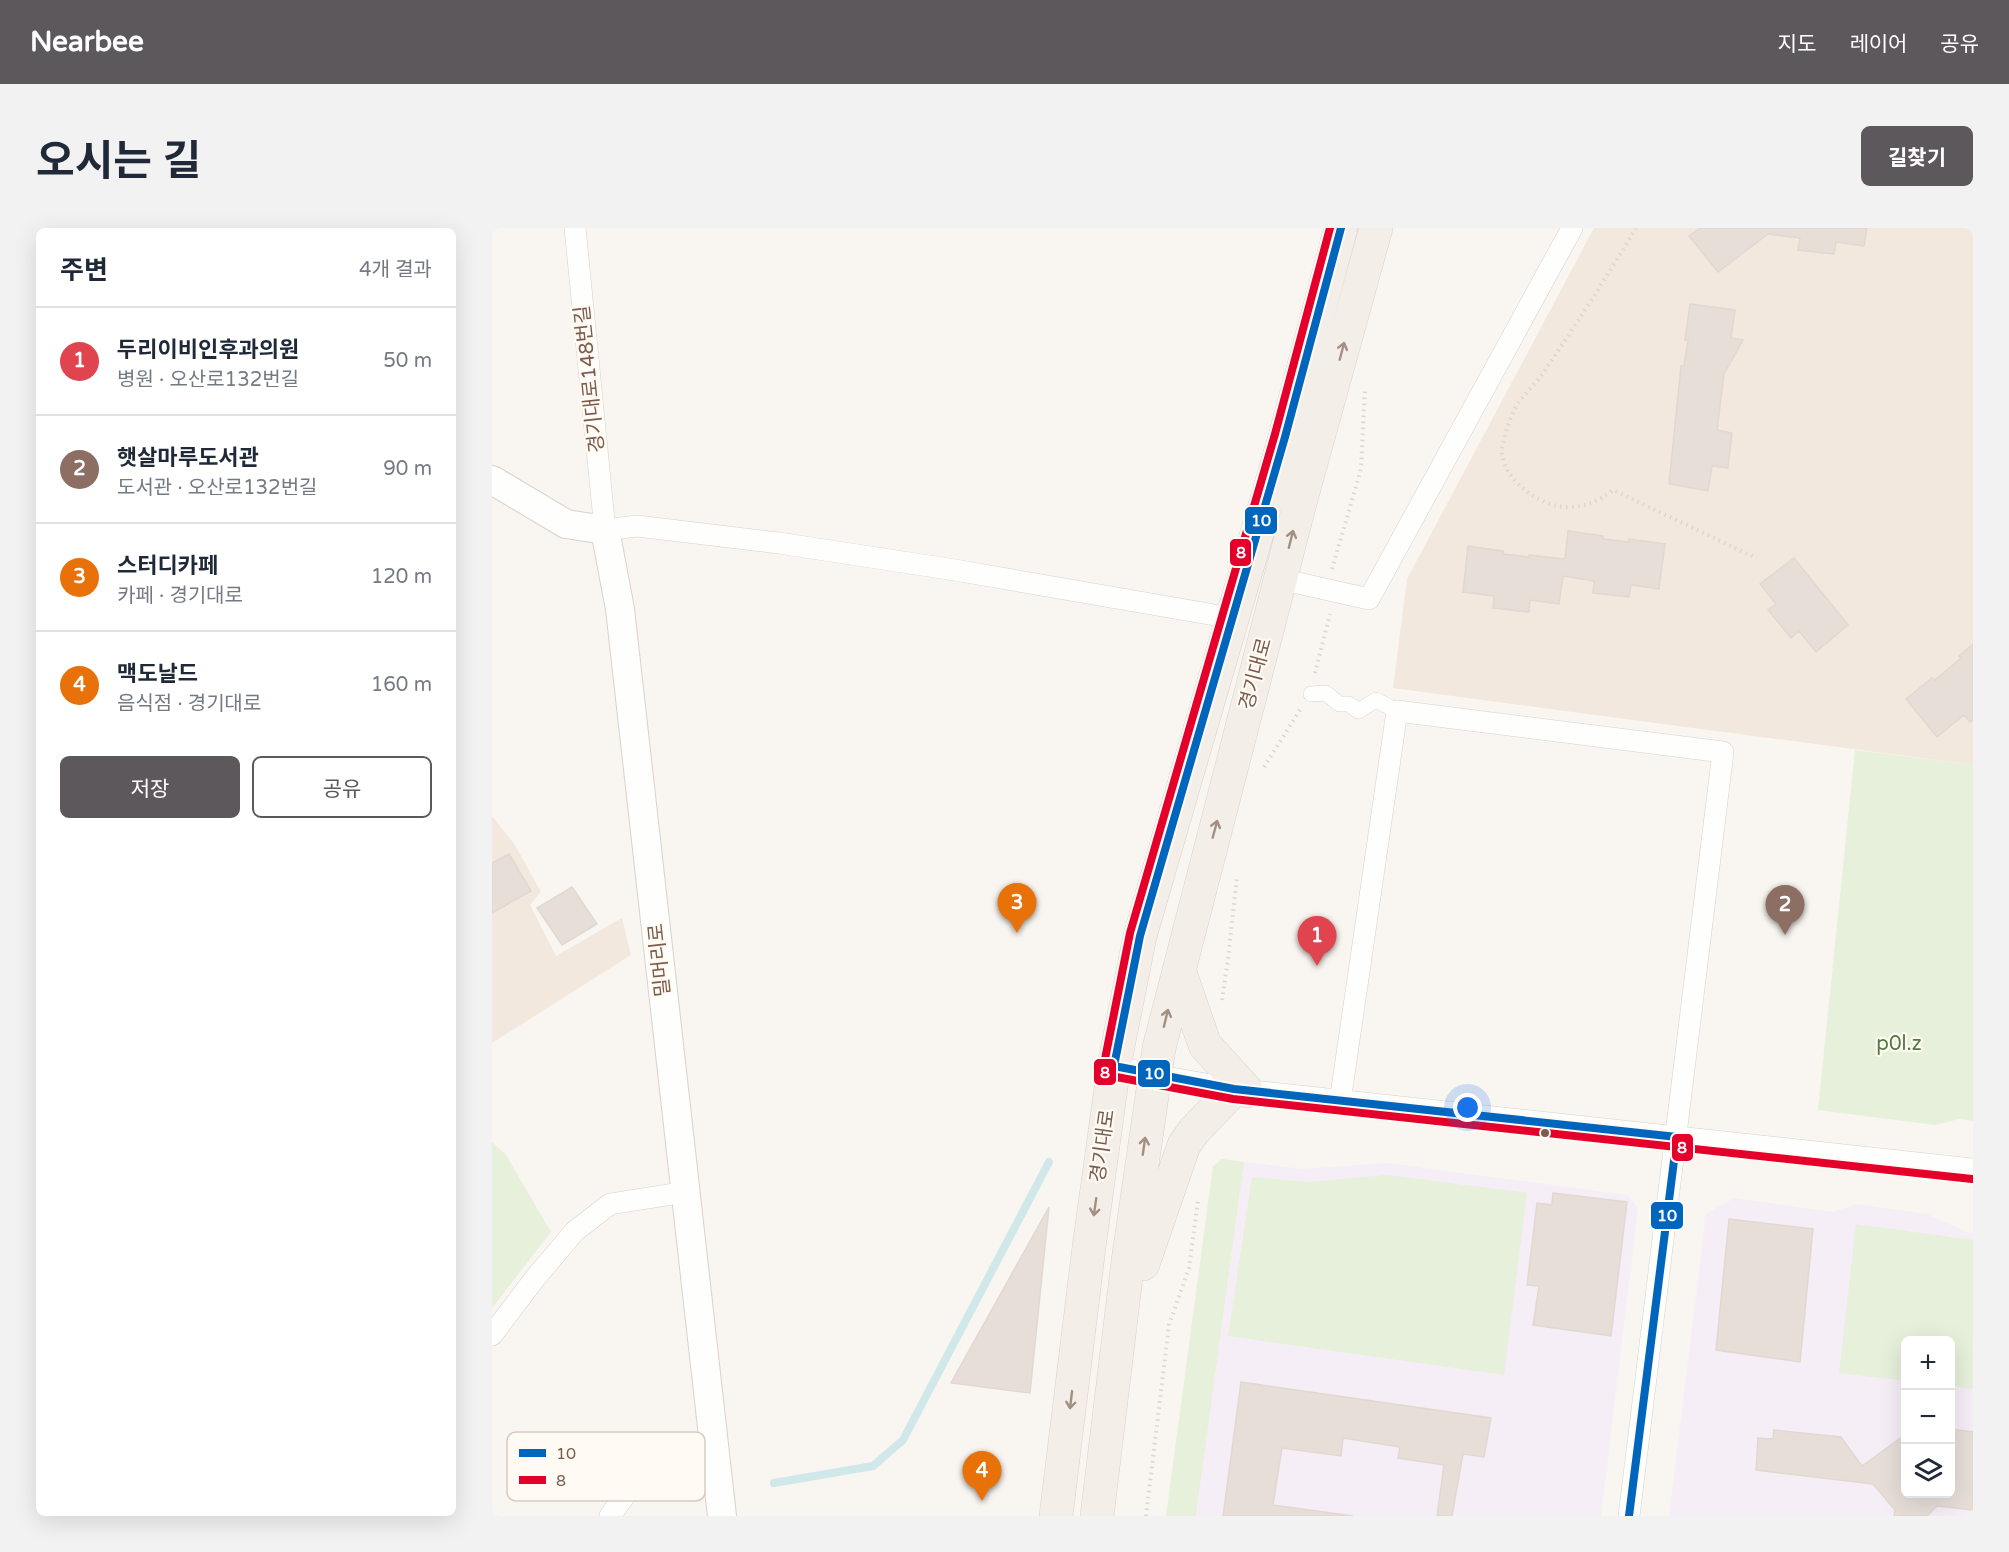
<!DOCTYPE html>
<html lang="ko">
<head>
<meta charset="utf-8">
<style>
  body { margin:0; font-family:"Varela Round","Noto Sans KR",sans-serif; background:#f2f2f3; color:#1f2937 }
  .controls { position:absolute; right:18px; bottom:18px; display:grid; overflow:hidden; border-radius:9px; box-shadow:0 6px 24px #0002 }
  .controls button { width:54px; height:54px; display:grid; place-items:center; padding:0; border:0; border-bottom:2px solid #e0e1e3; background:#fff; color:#1f2937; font:30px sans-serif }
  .you { position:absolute; left:976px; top:880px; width:21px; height:21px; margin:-15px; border:4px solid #fff; border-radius:50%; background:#1a73e8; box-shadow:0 0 0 9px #1a73e833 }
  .badge { display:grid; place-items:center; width:39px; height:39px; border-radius:50%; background:#5c585b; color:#fff; font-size:20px; font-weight:700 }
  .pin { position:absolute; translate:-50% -50px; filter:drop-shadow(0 2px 3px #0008) }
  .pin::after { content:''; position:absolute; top:32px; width:21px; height:18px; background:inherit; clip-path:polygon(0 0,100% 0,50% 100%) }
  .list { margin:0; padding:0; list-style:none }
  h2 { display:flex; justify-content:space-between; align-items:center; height:78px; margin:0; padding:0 24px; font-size:26px }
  h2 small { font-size:20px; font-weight:400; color:#747a83 }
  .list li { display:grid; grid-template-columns:39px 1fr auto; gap:18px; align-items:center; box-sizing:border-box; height:108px; padding:0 24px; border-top:2px solid #e0e1e3 }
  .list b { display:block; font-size:22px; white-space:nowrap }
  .list p { margin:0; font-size:20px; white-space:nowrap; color:#747a83 }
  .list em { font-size:20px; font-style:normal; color:#747a83 }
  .actions { display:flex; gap:12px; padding:18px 24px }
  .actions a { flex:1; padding:14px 0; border:2px solid #5c585b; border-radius:9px; text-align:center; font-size:21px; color:#5c585b }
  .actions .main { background:#5c585b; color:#fff }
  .icon { flex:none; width:33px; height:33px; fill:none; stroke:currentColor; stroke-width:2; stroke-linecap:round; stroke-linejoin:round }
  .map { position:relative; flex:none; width:1481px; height:1288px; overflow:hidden; border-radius:9px }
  header { display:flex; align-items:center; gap:36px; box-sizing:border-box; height:84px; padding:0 30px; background:#5c585b; color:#fff }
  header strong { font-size:28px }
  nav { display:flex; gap:33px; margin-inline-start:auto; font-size:21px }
  .intro { display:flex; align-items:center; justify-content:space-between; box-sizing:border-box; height:144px; padding:0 36px }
  h1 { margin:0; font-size:42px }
  .button { padding:15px 27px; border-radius:9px; background:#5c585b; color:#fff; font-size:21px; font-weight:700 }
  main { display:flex; gap:36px; padding:0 36px }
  aside { flex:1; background:#fff; border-radius:9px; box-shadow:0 6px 24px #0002 }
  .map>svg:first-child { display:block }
  .residential { fill:#f2e8de }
  .education { fill:#f6eef6; fill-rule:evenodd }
  .green { fill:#e7f0db }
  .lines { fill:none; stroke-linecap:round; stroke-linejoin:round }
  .stream { stroke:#d0e8ea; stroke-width:8 }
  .building { fill:#e6ded7; stroke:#e2d8d2; stroke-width:1.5 }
  .pedestrian-casing { stroke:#d7d1cb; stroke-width:16 }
  .minor-casing { stroke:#d7d1cb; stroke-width:22 }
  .secondary-casing { stroke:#d9d2cb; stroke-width:30 }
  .primary-casing { stroke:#dad1cc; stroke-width:34 }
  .path { stroke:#dcd5d0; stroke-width:4; stroke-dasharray:1.5 4.5; stroke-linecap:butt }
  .pedestrian { stroke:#fefefd; stroke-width:15 }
  .minor { stroke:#fefefd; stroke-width:21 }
  .secondary { stroke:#fefefd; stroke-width:28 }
  .primary { stroke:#f3eee8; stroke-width:33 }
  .bus-1-casing { stroke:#fffaf3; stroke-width:12 }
  .bus-2-casing { stroke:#fffaf3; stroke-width:12 }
  .bus-1 { stroke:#0065bd; stroke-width:8 }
  .bus-2 { stroke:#e4002b; stroke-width:8 }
  .oneway { stroke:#a48f83 }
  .bus-dot { fill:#7a5c4d; stroke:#fffaf3; stroke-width:2 }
  .labels { text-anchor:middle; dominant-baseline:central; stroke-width:4.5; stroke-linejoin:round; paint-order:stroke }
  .street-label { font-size:20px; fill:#7a5c4d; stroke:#fffaf3 }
  .park-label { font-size:20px; fill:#537a41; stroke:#fffaf3 }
  .key { fill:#fffaf3; stroke:#d7cbc1; stroke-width:1.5 }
  .key-label { font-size:16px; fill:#7a5c4d }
  .line-badge { stroke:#fffaf3; stroke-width:2 }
  .badge-label { font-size:16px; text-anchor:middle; font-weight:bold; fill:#fff }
</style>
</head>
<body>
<header>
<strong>Nearbee</strong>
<nav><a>지도</a><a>레이어</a><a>공유</a></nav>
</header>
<div class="intro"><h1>오시는 길</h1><a class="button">길찾기</a></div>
<main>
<aside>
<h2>주변<small>4개 결과</small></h2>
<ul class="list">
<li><span class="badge" style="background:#e0444e">1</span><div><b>두리이비인후과의원</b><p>병원 · 오산로132번길</p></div><em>50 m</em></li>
<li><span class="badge" style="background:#8d6e63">2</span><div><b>햇살마루도서관</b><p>도서관 · 오산로132번길</p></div><em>90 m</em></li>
<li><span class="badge" style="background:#e8710a">3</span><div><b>스터디카페</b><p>카페 · 경기대로</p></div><em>120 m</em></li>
<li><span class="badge" style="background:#e8710a">4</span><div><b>맥도날드</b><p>음식점 · 경기대로</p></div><em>160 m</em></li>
</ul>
<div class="actions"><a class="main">저장</a><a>공유</a></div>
</aside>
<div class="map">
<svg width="1481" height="1288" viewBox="0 0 1481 1288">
  <rect width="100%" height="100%" fill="#f9f5f0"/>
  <path class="residential" d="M1102 0H1481V537L901 460 915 351Z
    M0 588 23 617 49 664 38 677 64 728 130 690 139 727 0 815Z"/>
  <path class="education" d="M752 934 811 941 894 935 1136 967 1146 980 1109 1288H704Z
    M1242 970 1341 984 1365 976 1435 986 1475 1004 1481 1005V1288H1177L1214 986ZM1414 1112H1458V1266H1414Z"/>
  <path class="green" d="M1363 522 1481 537V893L1467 891 1443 897 1326 882Z
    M0 914 14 927 59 1004 0 1080Z
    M730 931 752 934 704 1288H674L721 938Z
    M895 947 1035 965 1012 1147 736 1108 760 949 816 954Z
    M1364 996 1481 1012V1161L1459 1158 1458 1112H1414L1413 1153 1347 1145Z"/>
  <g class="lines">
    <path class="stream" d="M282 1255 381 1238 411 1212 557 934"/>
  </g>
  <path class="building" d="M1208 0H1375L1372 18 1344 14 1342 26 1306 22 1308 10 1276 6 1226 44 1197 8Z
    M1198 76 1243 82 1239 110 1251 112 1232 146 1225 202 1240 205 1236 240 1220 238 1216 263 1177 256 1189 138H1192L1196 112H1193Z
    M1076 303 1111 308V311L1137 314V311L1173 316 1167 361 1139 357 1137 369 1101 365 1102 353 1071 348 1067 376 1038 372 1037 384 1001 380 1002 368 971 364 976 318 1011 323V326L1037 329V327L1073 331Z
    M1302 330 1356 397 1324 424 1307 403 1299 410 1276 382 1284 376 1268 356Z
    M1481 416V492L1478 494 1472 487 1445 509 1414 471 1440 450 1443 452 1469 430 1467 428Z
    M17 626 39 663 0 685V635Z
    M80 659 105 696 70 717 45 680Z
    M1061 965 1135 974 1119 1108 1041 1097 1047 1058 1035 1057 1045 975 1060 977Z
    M557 979 538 1165 459 1155Z
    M1237 991 1321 1001 1308 1134 1224 1122Z
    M749 1154 999 1190 992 1229 971 1226 960 1288H945L952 1237 906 1230 908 1219 851 1210 849 1228 790 1220 781 1277 861 1288H731Z
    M1458 1201 1481 1204V1282L1445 1278 1435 1288H1402L1403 1282 1381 1256 1264 1242 1266 1210 1281 1211 1282 1202 1349 1209 1370 1238 1414 1206V1266H1458Z"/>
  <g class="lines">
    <defs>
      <path id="pedestrian" d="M819 466 834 465 847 476H857L866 483 884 472 905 483"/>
      <path id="minor" d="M83 0 113 302 145 298 287 315 463 342 740 390
        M788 351 877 371 1080 0
        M622 838 662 847 742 861 1481 941
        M848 874 905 483 1231 524 1137 1288
        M0 1107 44 1049 83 1003 118 976 194 964
        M118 1288 136 1263 225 1242"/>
      <path id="secondary" d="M0 252 74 296 113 302 128 381 230 1288"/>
      <path id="primary" d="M687 742 713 817 755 863
        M651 1036 692 917 702 903 742 861
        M564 1288 597 1019 622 838 648 708 793 209 849 0
        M605 1288 636 1033 667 820 808 275 884 0"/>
    </defs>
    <use href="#pedestrian" class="pedestrian-casing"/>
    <use href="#minor" class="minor-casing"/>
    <use href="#secondary" class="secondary-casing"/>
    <use href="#primary" class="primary-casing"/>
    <path class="path" d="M1144 0C1115 48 1085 96 1053 142 1046 154 1035 163 1027 174 1019 186 1014 202 1011 216 1003 247 1048 280 1076 279 1096 278 1105 274 1121 262L1262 329
      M840 341 869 241 873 160
      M823 445 838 386
      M772 539 808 482
      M730 772 736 731 745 649
      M654 1288 677 1097 697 1040 706 973"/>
    <use href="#pedestrian" class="pedestrian"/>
    <use href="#minor" class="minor"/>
    <use href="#secondary" class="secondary"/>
    <use href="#primary" class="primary"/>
    <defs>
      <path id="bus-1" d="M849 0 793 209 648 708 622 838 742 861 1185 909 1137 1288"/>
      <path id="bus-2" d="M838 0 783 206 638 705 612 836 613 844 619 848 741 871 1480 951"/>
    </defs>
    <use href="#bus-1" class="bus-1-casing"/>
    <use href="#bus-2" class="bus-2-casing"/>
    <use href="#bus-1" class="bus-1"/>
    <use href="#bus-2" class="bus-2"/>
  </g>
  <defs><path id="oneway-shaft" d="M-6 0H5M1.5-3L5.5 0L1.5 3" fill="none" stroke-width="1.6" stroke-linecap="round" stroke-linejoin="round" transform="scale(1.5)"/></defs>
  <g class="oneway">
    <use href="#oneway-shaft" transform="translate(850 123) rotate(-75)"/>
    <use href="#oneway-shaft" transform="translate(799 311) rotate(-76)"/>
    <use href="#oneway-shaft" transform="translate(723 601) rotate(-75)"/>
    <use href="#oneway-shaft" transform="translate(674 790) rotate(-76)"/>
    <use href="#oneway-shaft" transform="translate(652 918) rotate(-82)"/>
    <use href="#oneway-shaft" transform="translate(603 979) rotate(98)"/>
    <use href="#oneway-shaft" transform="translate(579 1172) rotate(97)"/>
  </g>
  <circle class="bus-dot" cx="1053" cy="905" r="5"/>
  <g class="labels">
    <g class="street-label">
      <text transform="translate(98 151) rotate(-96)">경기대로148번길</text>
      <text transform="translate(764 446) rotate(-75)">경기대로</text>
      <text transform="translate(168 732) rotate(-96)">밀머리로</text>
      <text transform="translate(611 918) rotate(-82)">경기대로</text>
    </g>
    <g class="park-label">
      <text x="1407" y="816">p0l.z</text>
    </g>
  </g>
  <rect x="15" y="1204" width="198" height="69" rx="9" class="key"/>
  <rect x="27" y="1221" width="27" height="8" fill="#0065bd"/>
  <rect x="27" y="1248" width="27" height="8" fill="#e4002b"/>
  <g class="key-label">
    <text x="64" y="1231">10</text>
    <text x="64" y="1258">8</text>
  </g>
  <g class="line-badge">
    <rect x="752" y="278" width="34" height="29" rx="6" fill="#0065bd"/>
    <rect x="737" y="310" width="23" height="29" rx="6" fill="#e4002b"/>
    <rect x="601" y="830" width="24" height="28" rx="6" fill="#e4002b"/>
    <rect x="645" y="831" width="34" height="29" rx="6" fill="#0065bd"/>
    <rect x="1179" y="905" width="23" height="29" rx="6" fill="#e4002b"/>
    <rect x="1158" y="973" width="34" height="29" rx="6" fill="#0065bd"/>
  </g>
  <g class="badge-label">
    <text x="769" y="298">10</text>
    <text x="749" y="330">8</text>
    <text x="613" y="850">8</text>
    <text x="662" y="851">10</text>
    <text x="1190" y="925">8</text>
    <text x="1175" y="993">10</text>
  </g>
</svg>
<div class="controls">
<button>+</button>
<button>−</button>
<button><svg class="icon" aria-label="layers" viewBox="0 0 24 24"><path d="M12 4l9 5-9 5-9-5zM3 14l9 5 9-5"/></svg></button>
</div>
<div class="you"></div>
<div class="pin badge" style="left:825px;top:738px;background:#e0444e">1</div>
<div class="pin badge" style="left:1293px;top:707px;background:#8d6e63">2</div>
<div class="pin badge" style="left:525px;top:705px;background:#e8710a">3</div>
<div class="pin badge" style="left:490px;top:1273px;background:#e8710a">4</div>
</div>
</main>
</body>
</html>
